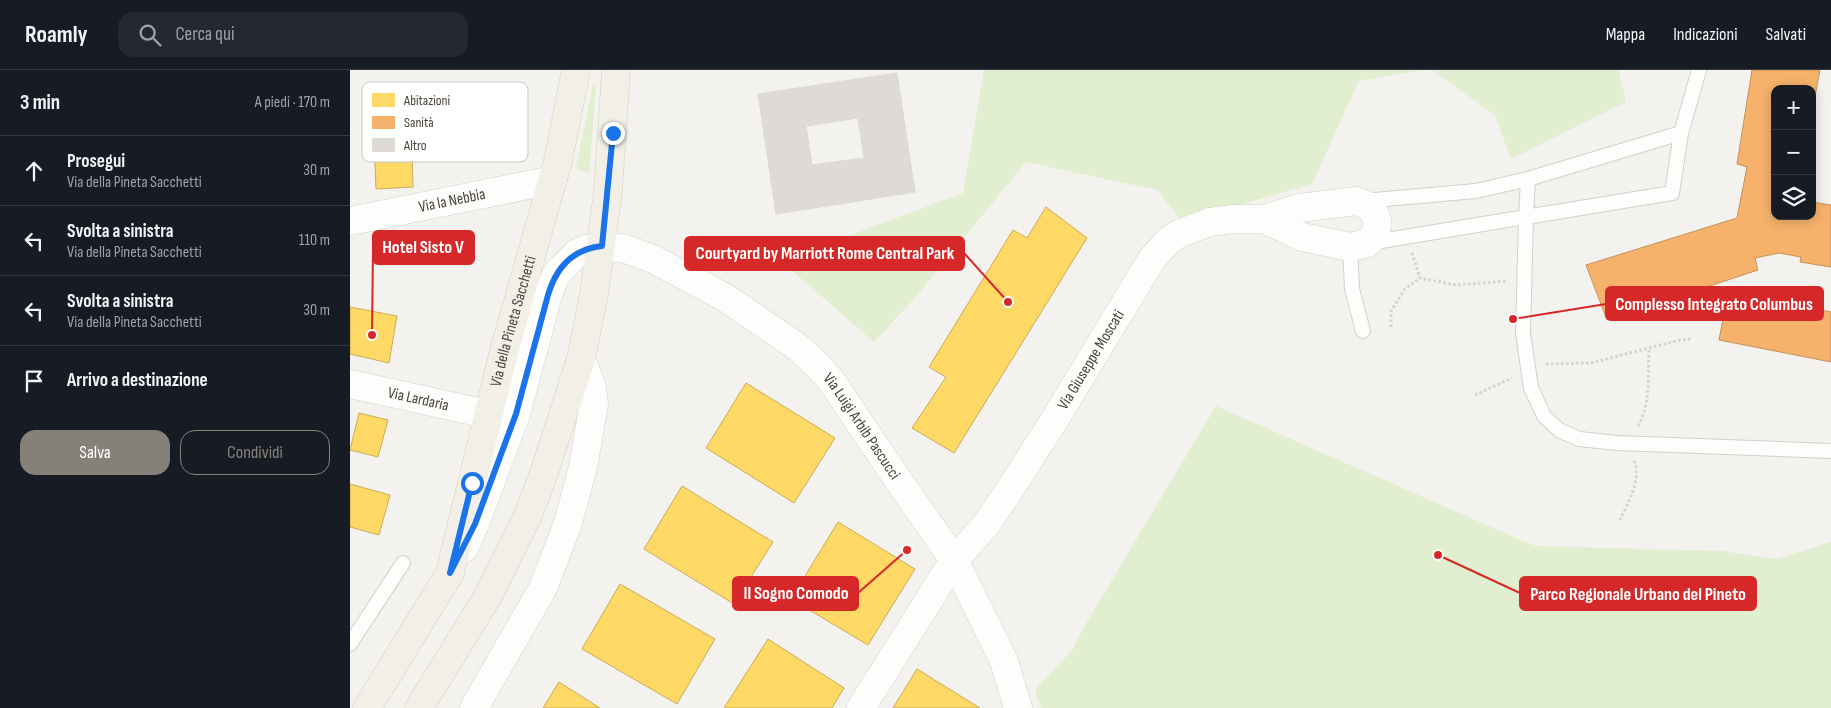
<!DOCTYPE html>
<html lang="it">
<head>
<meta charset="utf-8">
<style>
  body { margin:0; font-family:"Sofia Sans Condensed",sans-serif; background:#242831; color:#f1f3f6 }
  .controls { position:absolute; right:15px; top:15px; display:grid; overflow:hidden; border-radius:10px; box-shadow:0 2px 12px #0003 }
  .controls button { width:45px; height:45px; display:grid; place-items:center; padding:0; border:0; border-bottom:1px solid #363941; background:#171b24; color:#f1f3f6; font:25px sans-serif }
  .stop { position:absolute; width:15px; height:15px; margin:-11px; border:4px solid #1a73e8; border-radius:50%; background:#fff }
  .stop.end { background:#1a73e8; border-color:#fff; box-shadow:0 1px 5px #0008 }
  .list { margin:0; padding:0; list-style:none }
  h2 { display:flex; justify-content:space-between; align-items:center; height:65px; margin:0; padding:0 20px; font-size:21px }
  h2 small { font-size:16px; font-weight:400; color:#9ea1a6 }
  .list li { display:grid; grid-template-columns:32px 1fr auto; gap:15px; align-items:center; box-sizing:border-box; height:70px; padding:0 20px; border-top:1px solid #363941 }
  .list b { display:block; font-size:19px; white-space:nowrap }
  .list p { margin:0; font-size:16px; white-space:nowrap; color:#9ea1a6 }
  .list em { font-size:16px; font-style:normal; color:#9ea1a6 }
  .actions { display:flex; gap:10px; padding:15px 20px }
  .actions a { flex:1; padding:11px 0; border:1px solid #868178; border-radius:15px; text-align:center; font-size:18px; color:#868178 }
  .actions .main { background:#868178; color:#fff }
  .icon { flex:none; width:28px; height:28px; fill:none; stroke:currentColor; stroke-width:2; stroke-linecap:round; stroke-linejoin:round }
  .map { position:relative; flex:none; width:1481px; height:638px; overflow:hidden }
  header { display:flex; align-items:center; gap:30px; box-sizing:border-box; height:70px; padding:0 25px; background:#171b24; border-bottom:1px solid #363941 }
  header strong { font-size:24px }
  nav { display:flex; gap:28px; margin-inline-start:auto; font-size:18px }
  .search { width:350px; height:45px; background:#242831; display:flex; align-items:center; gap:12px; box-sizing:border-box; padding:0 18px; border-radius:15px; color:#9ea1a6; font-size:19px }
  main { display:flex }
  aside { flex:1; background:#171b24 }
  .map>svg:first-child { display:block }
  .green { fill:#e1eecf }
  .homes { fill:#ffd966; stroke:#c9ac58 }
  .health { fill:#f6b26b; stroke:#c3915c }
  .building { fill:#dedbd6; stroke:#dcd9d4; fill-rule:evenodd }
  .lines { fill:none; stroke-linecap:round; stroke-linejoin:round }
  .service-casing { stroke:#d2d0cb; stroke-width:16 }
  .minor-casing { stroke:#d2d0cb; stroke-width:29 }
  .tertiary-casing { stroke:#d2d0cb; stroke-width:29 }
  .primary-casing { stroke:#d6cebb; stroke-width:29 }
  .path { stroke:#d3d2cc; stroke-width:3; stroke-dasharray:2.5 2.5; stroke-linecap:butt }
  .service { stroke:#fdfdfc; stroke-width:14 }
  .minor { stroke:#fdfdfc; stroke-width:28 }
  .tertiary { stroke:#fdfdfc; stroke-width:28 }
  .primary { stroke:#f2efe6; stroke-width:28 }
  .route { stroke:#1a73e8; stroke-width:6 }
  .labels { text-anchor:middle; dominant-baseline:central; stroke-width:5; stroke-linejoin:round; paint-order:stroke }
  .street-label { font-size:16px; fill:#4b4439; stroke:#fff }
  .key { fill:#fff; stroke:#c9c7c4; stroke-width:1 }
  .key-label { font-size:14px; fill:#4b4439 }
  .leader { fill:none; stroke:#d62828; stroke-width:2 }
  .callout-dot { fill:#d62828; stroke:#fff; stroke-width:2 }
  .callout { fill:#d62828; stroke:#d62828; stroke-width:2 }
  .callout-label { font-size:18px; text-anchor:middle; font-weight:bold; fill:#fff }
</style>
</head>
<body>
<header>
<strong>Roamly</strong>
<div class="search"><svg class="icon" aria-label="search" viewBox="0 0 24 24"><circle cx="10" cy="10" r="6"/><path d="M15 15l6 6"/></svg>Cerca qui</div>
<nav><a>Mappa</a><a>Indicazioni</a><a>Salvati</a></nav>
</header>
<main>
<aside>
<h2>3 min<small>A piedi · 170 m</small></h2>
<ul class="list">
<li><svg class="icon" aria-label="ahead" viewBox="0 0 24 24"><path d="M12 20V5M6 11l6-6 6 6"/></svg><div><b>Prosegui</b><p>Via della Pineta Sacchetti</p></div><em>30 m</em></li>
<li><svg class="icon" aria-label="left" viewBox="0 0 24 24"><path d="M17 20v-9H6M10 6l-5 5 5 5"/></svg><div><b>Svolta a sinistra</b><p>Via della Pineta Sacchetti</p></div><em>110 m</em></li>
<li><svg class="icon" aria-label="left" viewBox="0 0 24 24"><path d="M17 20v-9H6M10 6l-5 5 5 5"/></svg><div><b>Svolta a sinistra</b><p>Via della Pineta Sacchetti</p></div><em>30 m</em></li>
<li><svg class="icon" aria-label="arrive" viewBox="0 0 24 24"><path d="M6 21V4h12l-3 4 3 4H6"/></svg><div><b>Arrivo a destinazione</b></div></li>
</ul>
<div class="actions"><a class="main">Salva</a><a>Condividi</a></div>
</aside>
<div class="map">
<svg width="1481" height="638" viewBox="0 0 1481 638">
  <rect width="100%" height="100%" fill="#f4f2ee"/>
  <path class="green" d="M634 0H1074L1009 11 962 114 832 151 807 120 676 92 564 229 524 272 431 191 613 123Z
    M1082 0H1269L1276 32 1161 89 1145 45Z
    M243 15H246L239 104 226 98Z
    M866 336 1180 474 1187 476 1372 481 1426 489 1481 472V638H691L685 620 723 579 731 562Z"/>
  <path class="homes" d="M61 45 63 117 26 119 23 46Z
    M696 137 737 168 604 383 562 358 596 307 579 297 663 160 677 168Z
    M0 237 47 246 39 293 0 284Z
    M396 313 485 368 444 433 356 378Z
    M9 343 38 350 28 387 0 380Z
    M0 414 40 425 29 465 0 457Z
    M332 416 423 472 384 534 294 479Z
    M488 452 565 499 518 575 441 529Z
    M270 514 365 569 327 634 232 579Z
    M418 569 494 618 482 638H374Z
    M567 599 630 638H543Z
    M209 612 250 638H193Z"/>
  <path class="health" d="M1402 0H1470L1462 42V19H1425V146H1462V132L1481 135V197L1450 192 1451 187 1429 183 1405 188 1408 200 1257 250 1236 195 1387 148 1397 97 1387 94Z
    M1378 223 1481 242V292L1369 270Z"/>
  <path class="building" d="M547 3 565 122 426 144 408 24ZM508 48 514 88 462 95 456 56Z"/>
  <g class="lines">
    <defs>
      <path id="service" d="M1331 63 1178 109 1176 147 1322 123 1331 63 1349 0
        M1013 131 1126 121 1178 109
        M1019 173 1176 147 1173 263 1181 318 1194 346 1209 360 1229 369 1267 373 1481 381
        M1000 177 1002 219 1013 261
        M0 574 53 493"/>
      <g id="minor">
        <path id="s1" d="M0 151 203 110"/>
        <path id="s2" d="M0 314 137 344"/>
        <path d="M124 638 193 518 218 453 233 397 244 334 242 317 231 289"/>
        <path id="s3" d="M511 638 604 490 635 456 655 427 705 349 802 189 818 171 828 164 860 152 883 149H914L949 138 1006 131 1021 137 1027 149 1026 163 1018 173 1000 177 952 167 914 149"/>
      </g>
      <g id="tertiary">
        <path id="s4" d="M114 478 125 454 166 344 198 225 205 207 210 200 227 183 236 179 244 177 273 178 305 190 376 228 449 278 469 297 483 313 548 410 604 490 654 591 668 638"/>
      </g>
      <g id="primary">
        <path id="s5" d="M17 638 100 503 154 281 208 91 226 0"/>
        <path d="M69 638 138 526 178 445 194 403 231 289 244 224 258 122 266 0"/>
      </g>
    </defs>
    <use href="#service" class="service-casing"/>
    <use href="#minor" class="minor-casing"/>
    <use href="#tertiary" class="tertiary-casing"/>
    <use href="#primary" class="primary-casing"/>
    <path class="path" d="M1062 183 1070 208 1106 215 1157 211
      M1041 257V241L1055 219 1070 208
      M1196 294 1241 293 1330 270 1341 269
      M1125 325 1162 308
      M1288 356C1301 333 1298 303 1299 278
      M1270 450C1278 432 1292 410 1284 391"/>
    <use href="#service" class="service"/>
    <use href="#minor" class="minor"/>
    <use href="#tertiary" class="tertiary"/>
    <use href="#primary" class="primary"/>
  </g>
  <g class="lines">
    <path class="route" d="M122 413 100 503 125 454 166 344 198 225C206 198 222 179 252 176L263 63"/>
  </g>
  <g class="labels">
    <g class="street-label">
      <text stroke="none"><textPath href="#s1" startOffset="104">Via la Nebbia</textPath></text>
      <text stroke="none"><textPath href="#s5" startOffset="418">Via della Pineta Sacchetti</textPath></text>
      <text stroke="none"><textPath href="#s3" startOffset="418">Via Giuseppe Moscati</textPath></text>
      <text stroke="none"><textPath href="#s2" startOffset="70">Via Lardaria</textPath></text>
      <text stroke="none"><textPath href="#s4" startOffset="670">Via Luigi Arbib Pascucci</textPath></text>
    </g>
  </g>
  <rect x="12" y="12" width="166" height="80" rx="8" class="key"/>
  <rect x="22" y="23" width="23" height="14" fill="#ffd966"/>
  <rect x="22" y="46" width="23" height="13" fill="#f6b26b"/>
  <rect x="22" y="68" width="23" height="14" fill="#dedbd6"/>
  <g class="key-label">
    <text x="54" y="35">Abitazioni</text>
    <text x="54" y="57">Sanità</text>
    <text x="54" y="80">Altro</text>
  </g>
  <path class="leader" d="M22 265L23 177M658 232L614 183M1163 249L1256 234M557 480L508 523M1088 485L1170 523"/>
  <g class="callout-dot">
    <circle cx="22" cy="265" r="5"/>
    <circle cx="658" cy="232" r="5"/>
    <circle cx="1163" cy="249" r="5"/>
    <circle cx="557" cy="480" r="5"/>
    <circle cx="1088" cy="485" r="5"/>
  </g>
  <g class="callout">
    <rect x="23" y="161" width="101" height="33" rx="5"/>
    <rect x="335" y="167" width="279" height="33" rx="5"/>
    <rect x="1256" y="217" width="217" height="33" rx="5"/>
    <rect x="383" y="507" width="125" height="33" rx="5"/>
    <rect x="1170" y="507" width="236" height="33" rx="5"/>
  </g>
  <g class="callout-label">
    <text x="73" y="183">Hotel Sisto V</text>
    <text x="475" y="189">Courtyard by Marriott Rome Central Park</text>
    <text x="1364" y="240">Complesso Integrato Columbus</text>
    <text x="446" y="529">Il Sogno Comodo</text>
    <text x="1288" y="530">Parco Regionale Urbano del Pineto</text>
  </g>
</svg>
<div class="controls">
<button>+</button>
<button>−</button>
<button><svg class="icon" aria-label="layers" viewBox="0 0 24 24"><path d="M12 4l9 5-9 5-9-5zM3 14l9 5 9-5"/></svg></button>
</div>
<div class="stop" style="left:122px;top:413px"></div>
<div class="stop end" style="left:263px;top:63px"></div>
</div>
</main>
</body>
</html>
